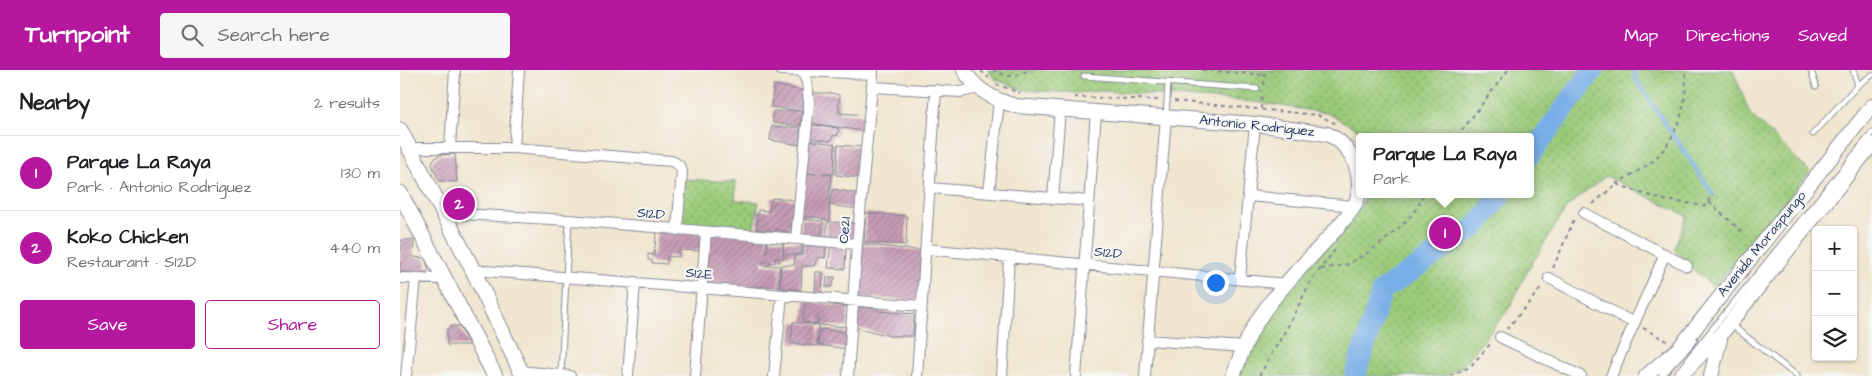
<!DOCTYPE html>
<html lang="en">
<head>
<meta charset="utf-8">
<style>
  body { margin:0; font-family:"Architects Daughter",sans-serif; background:#f6f6f6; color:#202124 }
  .controls { position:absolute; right:15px; bottom:15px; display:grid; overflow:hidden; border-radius:5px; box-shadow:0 1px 4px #0004 }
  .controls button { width:45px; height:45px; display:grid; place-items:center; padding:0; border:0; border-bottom:1px solid #e0e0e0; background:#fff; color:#202124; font:25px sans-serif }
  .you { position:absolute; left:815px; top:212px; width:18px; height:18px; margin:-12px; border:4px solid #fff; border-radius:50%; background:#1a73e8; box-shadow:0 0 0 8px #1a73e833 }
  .badge { display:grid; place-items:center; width:32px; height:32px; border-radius:50%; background:#b5179e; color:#fff; font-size:16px; font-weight:700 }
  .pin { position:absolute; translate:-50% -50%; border:2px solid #fff; box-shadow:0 1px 5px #0006 }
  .popup { position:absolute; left:956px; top:63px; width:178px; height:65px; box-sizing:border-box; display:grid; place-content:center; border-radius:5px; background:#fff; filter:drop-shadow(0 1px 4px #0005); font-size:16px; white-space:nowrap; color:#757577 }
  .popup b { font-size:19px; color:#202124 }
  .popup::after { content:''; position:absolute; left:50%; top:100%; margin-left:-10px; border:10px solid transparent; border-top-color:#fff }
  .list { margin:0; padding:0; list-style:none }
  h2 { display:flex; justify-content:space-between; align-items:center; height:65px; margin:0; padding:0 20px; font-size:21px }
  h2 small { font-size:16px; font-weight:400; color:#757577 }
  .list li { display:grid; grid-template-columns:32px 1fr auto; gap:15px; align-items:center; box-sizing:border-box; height:75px; padding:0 20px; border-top:1px solid #e0e0e0 }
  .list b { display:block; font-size:19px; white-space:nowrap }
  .list p { margin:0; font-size:16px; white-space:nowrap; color:#757577 }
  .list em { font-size:16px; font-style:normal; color:#757577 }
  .actions { display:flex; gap:10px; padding:15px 20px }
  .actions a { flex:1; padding:11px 0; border:1px solid #b5179e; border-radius:5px; text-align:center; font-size:18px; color:#b5179e }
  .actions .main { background:#b5179e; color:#fff }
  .icon { flex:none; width:28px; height:28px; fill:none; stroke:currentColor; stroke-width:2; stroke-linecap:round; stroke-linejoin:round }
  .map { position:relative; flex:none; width:1472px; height:306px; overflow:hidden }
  header { display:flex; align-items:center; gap:30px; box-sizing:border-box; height:70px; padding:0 25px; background:#b5179e; color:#fff }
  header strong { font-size:24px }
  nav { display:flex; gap:28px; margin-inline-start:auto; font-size:18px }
  .search { width:350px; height:45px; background:#f6f6f6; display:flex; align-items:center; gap:12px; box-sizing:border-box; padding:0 18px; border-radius:5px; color:#757577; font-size:19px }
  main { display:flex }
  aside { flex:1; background:#fff }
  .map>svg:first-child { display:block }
  .park { fill:url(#park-dots); stroke:#5b7c6c }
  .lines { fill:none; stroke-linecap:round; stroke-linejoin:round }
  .stream { stroke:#79afe7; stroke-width:4 }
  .river { stroke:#79afe7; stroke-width:21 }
  .building { fill:url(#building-hatch) }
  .service-casing { stroke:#868a96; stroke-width:7 }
  .minor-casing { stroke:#868a96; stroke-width:12 }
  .tertiary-casing { stroke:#868a96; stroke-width:16 }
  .secondary-casing { stroke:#868a96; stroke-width:17 }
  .path { stroke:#868a96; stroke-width:2; stroke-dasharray:4 4; stroke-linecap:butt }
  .service { stroke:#fff; stroke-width:5 }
  .minor { stroke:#fff; stroke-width:10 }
  .tertiary { stroke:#fff; stroke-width:14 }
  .secondary { stroke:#fff; stroke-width:15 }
  .labels { text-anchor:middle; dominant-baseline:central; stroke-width:4; stroke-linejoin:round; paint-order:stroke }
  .street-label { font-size:14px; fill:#1b2f5e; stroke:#f6f6f2 }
</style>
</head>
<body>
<header>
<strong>Turnpoint</strong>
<div class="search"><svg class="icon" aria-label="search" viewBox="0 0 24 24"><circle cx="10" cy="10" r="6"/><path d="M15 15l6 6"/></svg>Search here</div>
<nav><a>Map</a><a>Directions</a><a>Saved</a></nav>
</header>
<main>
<aside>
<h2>Nearby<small>2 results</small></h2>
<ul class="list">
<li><span class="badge">1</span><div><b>Parque La Raya</b><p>Park · Antonio Rodríguez</p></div><em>130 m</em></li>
<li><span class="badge">2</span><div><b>Koko Chicken</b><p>Restaurant · S12D</p></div><em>440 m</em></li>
</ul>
<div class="actions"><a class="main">Save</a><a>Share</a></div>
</aside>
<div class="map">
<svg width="1472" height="306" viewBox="0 0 1472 306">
  <defs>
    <pattern id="park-dots" width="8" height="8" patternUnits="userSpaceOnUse" patternTransform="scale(1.25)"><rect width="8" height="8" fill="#9bca79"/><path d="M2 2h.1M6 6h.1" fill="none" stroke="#7ea466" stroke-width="1.8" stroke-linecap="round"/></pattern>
    <pattern id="building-hatch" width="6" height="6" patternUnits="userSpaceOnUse" patternTransform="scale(1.25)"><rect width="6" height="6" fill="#c79cb5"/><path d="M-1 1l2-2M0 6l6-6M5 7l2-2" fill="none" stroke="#a18096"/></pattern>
  </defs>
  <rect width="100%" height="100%" fill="#f6f6f2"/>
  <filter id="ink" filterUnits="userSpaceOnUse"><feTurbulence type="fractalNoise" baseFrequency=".02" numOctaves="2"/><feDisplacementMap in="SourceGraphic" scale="10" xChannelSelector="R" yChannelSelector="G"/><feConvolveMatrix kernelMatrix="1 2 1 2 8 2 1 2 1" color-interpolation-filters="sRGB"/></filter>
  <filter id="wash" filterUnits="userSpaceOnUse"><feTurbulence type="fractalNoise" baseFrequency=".0096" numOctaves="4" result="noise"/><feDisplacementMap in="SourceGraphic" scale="20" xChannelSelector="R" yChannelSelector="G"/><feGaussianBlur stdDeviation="1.12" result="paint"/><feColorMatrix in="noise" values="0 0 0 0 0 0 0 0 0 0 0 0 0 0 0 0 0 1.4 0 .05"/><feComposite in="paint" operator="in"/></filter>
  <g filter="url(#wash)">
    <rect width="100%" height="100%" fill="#f0e5ce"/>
    <path class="park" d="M587 0H1333L1350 44 1410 102 1314 217 1291 198 1274 179 1287 146 1206 106 1167 137 1128 200 1110 237 1062 297 1045 306H835L846 278 891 214 957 144 966 124H1130V67H962L957 59 927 43 855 32 704 21 676 23 623 20 595 9Z
      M285 109 336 112 335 130 359 132 353 161 281 155Z"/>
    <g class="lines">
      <path class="stream" d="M1234 0 1236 10 1313 124"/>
      <path class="river" d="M1130 85 1193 0
        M955 306 982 221 1077 156 1101 124"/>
    </g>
    <g id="blocks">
      <path class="building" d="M374 15 405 21 402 41 371 37Z
        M411 23H431L439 25V43L467 45 464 61 409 53Z
        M373 41H402L400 56 373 53Z
        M409 55 429 56 439 59 437 66 433 65 431 71 408 68Z
        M372 56 401 58 400 75 370 70Z
        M407 70 435 74 434 104H423L432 105 429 129 430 151 416 147H400L404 103 417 104 403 102Z
        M438 75 464 77 461 108 436 105Z
        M55 84 57 112 39 111 32 95 33 90 39 85Z
        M433 119 460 124 458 139 429 135Z
        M46 128 67 129V140L53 139Z
        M372 128 396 130 394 156 388 153 392 163 375 159 376 162 357 159 358 140 369 141Z
        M466 143 507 146 506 175 464 172Z
        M402 149 423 151 421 167 400 165Z
        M427 152 456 153 455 169 427 166Z
        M257 160 302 163 301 181 279 180V187L267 186V194L252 193V190H248V184L254 185Z
        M306 162 367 167 366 184 368 169 383 170V189L375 188V193L362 191V195L380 196 379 216 342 217 303 213Z
        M1 170H14L13 187 25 188 29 200 25 203 0 202Z
        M384 171 402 172V184L383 185Z
        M404 171 426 173 425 188 418 187 414 196H402L401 220 380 218 381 195H394L395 185H403Z
        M431 174 446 175 445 199 428 198Z
        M460 174 524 181 520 231 459 227Z
        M416 202H423L422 222H415Z
        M427 207H435L432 217H426Z
        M405 231 448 237V257L419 255 418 247 417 254 403 252Z
        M455 237 478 238V241L514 244 513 266H490L454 257Z
        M393 252 419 255 417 276 391 273Z
        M50 256H59L69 275H47V259H50Z
        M421 259 449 263 448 279 419 275 418 267Z"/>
    </g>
  </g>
  <g filter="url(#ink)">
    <use href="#blocks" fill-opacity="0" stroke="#868a96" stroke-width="1"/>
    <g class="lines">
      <defs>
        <path id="service" d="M1411 0 1416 16
          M684 6 857 19
          M1458 15 1472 5
          M766 47 768 12
          M1413 64 1458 15 1453 0
          M1330 254 1397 306
          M1288 289 1472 63
          M161 305 169 150
          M1261 306 1295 270"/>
        <path id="minor" d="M381 0 472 4
          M473 0 472 17 561 22 579 18
          M50 77 55 0
          M10 78H114L271 91C277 93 280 95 282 102L277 160
          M114 78 119 0
          M530 118 689 131
          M589 123 599 31
          M849 126 954 136
          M653 129 660 39
          M42 143 169 150 457 174
          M1184 143 1287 196
          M396 169 409 33 407 12 402 1
          M526 179 886 214
          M73 200 522 236
          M0 208 43 209
          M1149 208 1234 253
          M840 209 855 54
          M1100 267 1181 306
          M747 270 844 277
          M121 301 170 306
          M6 306 16 209
          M228 306 235 212
          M295 306 306 162
          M374 306 382 225
          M448 306 457 174 472 17
          M517 306 536 20
          M602 306 609 188
          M676 306 696 42
          M745 306 766 47
          M1211 306 1265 184"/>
        <path id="tertiary" d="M564 0C575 20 594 30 616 36L855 54 927 64C939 69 944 75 951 86 959 98 961 117 957 130 953 141 944 149 937 158 913 186 885 211 864 241 850 260 841 284 833 306
          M1246 306 1280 277 1472 36
          M1280 306 1322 263 1472 74
          M1311 306 1320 269"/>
        <path id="secondary" d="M0 60 73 200 123 306
          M0 123 95 306"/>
      </defs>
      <use href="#service" class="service-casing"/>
      <use href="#minor" class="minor-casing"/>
      <use href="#tertiary" class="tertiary-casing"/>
      <use href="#secondary" class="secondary-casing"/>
      <path class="path" d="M593 0C605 7 617 8 628 0
        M802 0 865 5
        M581 1 589 8
        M596 14 620 23
        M864 15 865 0
        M674 27 760 30
        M774 31 918 45 939 55
        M861 39 862 25
        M1057 67 1108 0
        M1216 114C1228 106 1244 99 1255 89 1278 67 1289 31 1285 0
        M1309 132 1342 162
        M1193 134 1216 114 1259 129 1305 136 1313 124
        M1153 198 1175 147
        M921 199C929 197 939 197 947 194 968 186 1020 146 1023 124
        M1243 258 1267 271
        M1107 259 1142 217
        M859 306 887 258 911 211 935 180
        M1050 306 1070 297 1092 272"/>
      <use href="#service" class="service"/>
      <use href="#minor" class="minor"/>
      <use href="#tertiary" class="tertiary"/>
      <use href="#secondary" class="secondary"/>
    </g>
  </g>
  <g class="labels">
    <g class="street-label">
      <text transform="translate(857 56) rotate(6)">Antonio Rodríguez</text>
      <text transform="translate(251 144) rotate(5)">S12D</text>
      <text transform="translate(445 160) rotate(-85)">Oe2I</text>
      <text transform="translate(1362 174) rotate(-51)">Avenida Moraspungo</text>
      <text transform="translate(708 183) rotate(6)">S12D</text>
      <text transform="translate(299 204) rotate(5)">S12E</text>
    </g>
  </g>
</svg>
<div class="controls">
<button>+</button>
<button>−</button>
<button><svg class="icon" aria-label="layers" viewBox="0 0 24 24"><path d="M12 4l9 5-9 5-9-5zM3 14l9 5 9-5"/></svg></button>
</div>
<div class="you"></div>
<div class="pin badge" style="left:1045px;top:163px">1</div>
<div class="popup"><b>Parque La Raya</b>Park</div>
<div class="pin badge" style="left:59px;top:134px">2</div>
</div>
</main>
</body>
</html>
